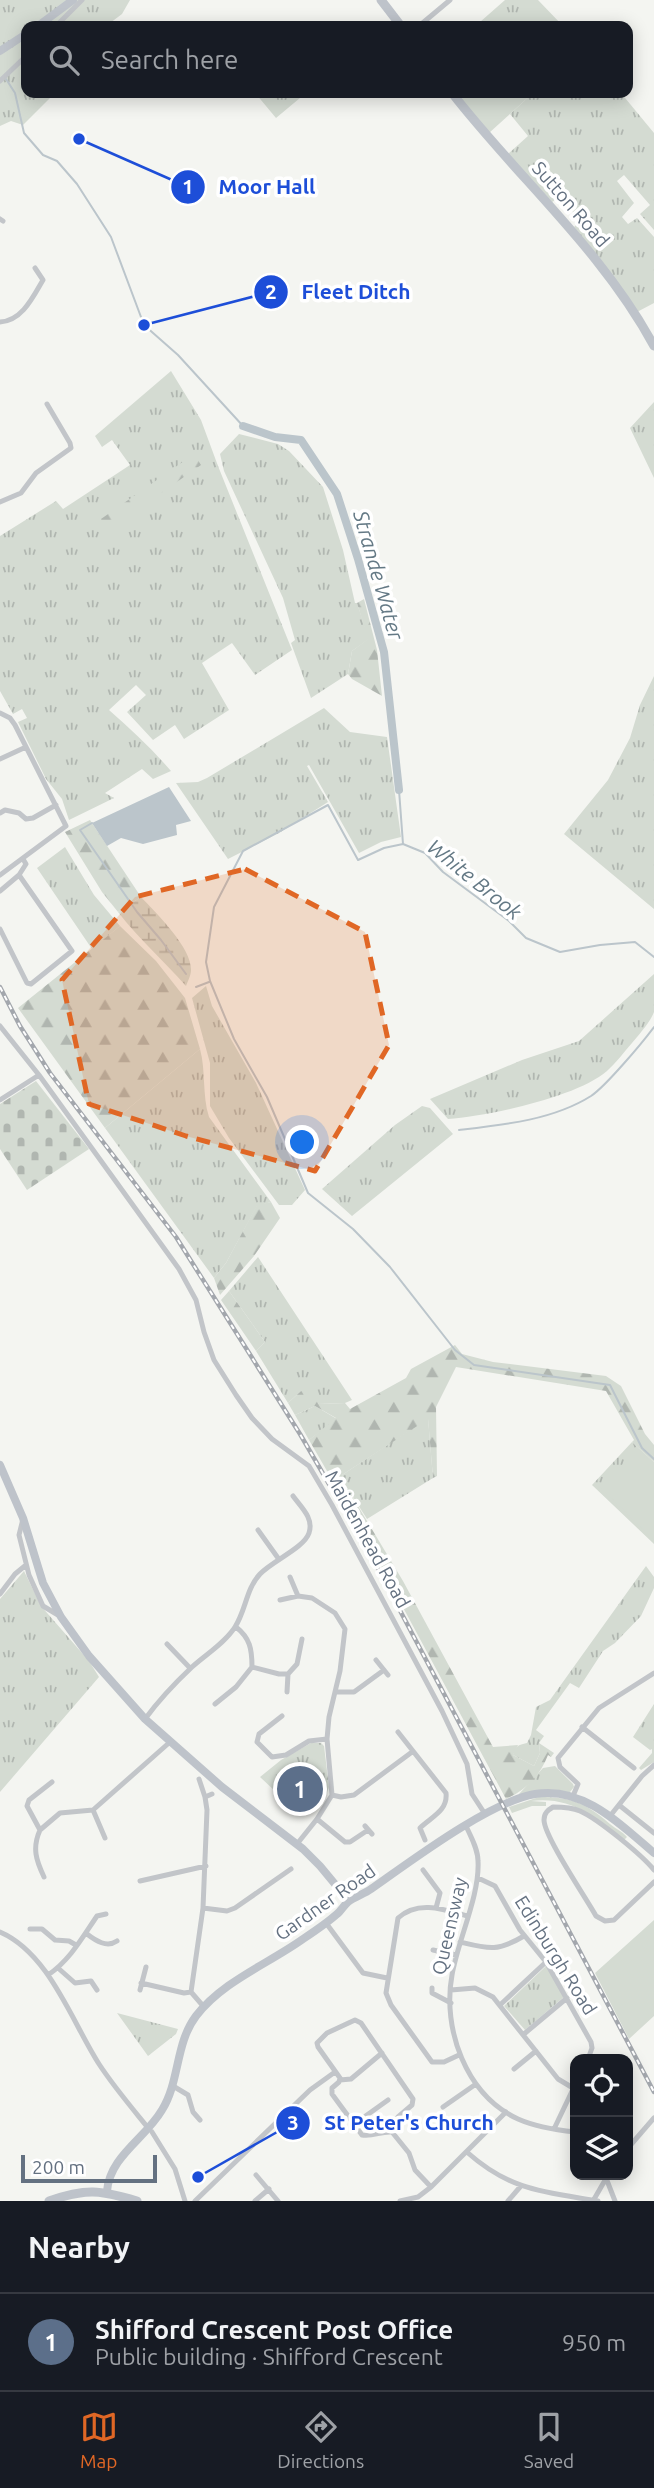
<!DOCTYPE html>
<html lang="en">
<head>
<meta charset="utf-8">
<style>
  body { margin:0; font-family:Ubuntu,sans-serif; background:#242831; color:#f1f3f6 }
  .controls { position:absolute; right:21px; bottom:21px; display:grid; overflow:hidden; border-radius:14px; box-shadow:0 4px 18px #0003 }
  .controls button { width:63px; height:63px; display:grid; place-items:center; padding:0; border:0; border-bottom:2px solid #363941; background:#171b24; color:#f1f3f6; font:35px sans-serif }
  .scale { position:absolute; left:21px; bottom:18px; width:136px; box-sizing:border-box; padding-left:7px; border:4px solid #647181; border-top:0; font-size:19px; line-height:24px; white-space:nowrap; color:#647181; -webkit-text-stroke:5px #fff; paint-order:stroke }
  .you { position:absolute; left:303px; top:1143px; width:24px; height:24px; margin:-18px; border:5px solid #fff; border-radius:50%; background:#1a73e8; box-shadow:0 0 0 10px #1a73e833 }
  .badge { display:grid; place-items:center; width:46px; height:46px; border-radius:50%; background:#e06725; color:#fff; font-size:23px; font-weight:700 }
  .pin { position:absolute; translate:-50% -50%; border:4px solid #fff; box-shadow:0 2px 7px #0006 }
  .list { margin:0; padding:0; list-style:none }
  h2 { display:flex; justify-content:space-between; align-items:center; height:91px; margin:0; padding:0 28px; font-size:30px }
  h2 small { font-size:23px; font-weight:400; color:#9ea1a6 }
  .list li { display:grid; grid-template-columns:46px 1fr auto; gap:21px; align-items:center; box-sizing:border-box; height:98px; padding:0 28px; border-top:2px solid #363941 }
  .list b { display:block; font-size:26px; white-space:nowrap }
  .list p { margin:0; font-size:23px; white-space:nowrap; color:#9ea1a6 }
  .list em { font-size:23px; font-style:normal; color:#9ea1a6 }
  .icon { flex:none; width:38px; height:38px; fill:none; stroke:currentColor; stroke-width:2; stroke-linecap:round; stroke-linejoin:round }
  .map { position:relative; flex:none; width:654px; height:2201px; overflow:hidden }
  .search { position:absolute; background:#171b24; box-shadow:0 4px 18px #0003; left:21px; right:21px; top:21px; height:77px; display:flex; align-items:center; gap:18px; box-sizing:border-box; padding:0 24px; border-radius:14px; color:#9ea1a6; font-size:26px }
  .sheet { height:189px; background:#171b24 }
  nav { display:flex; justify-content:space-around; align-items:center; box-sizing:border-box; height:98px; border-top:2px solid #363941; background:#171b24; font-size:19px; color:#9ea1a6 }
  nav a { display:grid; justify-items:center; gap:4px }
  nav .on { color:#e06725 }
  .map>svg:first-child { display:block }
  .grass { fill:url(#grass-tufts) }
  .forest { fill:url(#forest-firs) }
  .wetland { fill:url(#wetland-marsh) }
  .cemetery { fill:url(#cemetery-stones) }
  .garden { fill:#d4dbd2 }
  .water { fill:#bbc5cb }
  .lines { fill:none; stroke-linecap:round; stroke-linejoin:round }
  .stream { stroke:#bbc5cb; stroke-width:2 }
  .river { stroke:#bbc5cb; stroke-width:8 }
  .street { stroke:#c2c5c9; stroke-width:5 }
  .secondary { stroke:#bec3ca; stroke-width:8 }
  .primary { stroke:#bec3ca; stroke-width:9 }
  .rail-casing { stroke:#a3a7ad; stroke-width:4.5 }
  .rail { stroke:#fff; stroke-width:2; stroke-dasharray:5; stroke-linecap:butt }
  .marked { fill:#e06725; fill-opacity:0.2; stroke:#e06725; stroke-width:5; stroke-dasharray:14 9; stroke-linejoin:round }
  .labels { text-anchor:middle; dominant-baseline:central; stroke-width:7; stroke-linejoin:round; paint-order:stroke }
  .street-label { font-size:19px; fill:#647181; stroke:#fff }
  .water-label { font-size:21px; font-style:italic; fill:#647985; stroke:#fff }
  .leader { fill:none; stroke:#1d4ed8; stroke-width:2.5 }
  .callout-dot { fill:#1d4ed8; stroke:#fff; stroke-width:2.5 }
  .mark-label { font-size:21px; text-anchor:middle; font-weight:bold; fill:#fff }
  .callout-label { font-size:21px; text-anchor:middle; font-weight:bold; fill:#1d4ed8; stroke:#fff; stroke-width:7; stroke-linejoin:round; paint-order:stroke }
</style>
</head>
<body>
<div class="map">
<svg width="654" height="2201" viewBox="0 0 654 2201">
  <defs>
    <pattern id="grass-tufts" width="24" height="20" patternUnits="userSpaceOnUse" patternTransform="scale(1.75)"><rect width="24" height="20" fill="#d4dbd2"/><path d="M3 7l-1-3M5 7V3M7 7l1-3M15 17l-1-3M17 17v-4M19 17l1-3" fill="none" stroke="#b0b6b0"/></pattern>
    <pattern id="forest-firs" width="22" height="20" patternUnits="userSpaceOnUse" patternTransform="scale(1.75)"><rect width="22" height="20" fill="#d4dbd2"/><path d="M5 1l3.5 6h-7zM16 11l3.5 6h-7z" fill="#b0b6b0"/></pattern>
    <pattern id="wetland-marsh" width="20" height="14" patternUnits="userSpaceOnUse" patternTransform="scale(1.75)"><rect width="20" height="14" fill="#d4dbd2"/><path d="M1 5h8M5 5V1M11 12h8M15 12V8" fill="none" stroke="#b0b6b0"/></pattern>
    <pattern id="cemetery-stones" width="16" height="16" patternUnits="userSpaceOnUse" patternTransform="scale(1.75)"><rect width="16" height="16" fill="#d4dbd2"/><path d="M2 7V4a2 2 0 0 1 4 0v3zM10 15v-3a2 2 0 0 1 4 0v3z" fill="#b0b6b0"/></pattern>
  </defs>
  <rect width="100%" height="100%" fill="#f4f5f1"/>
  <path class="grass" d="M0 0H130L122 14 106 26H26V93H55L23 125 11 121 0 126Z
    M505 0H538L563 26H484L480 22Z
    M258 93H306L276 118 256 94Z
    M533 93H621L654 133V230L640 214 650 205 624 175 617 181 634 203 622 217 628 224 637 218 654 237V303L637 312 574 227 580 221 560 197 552 202 508 154 528 136 510 114Z
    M171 371 201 420 218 466 292 650 255 675 232 643 202 663 229 710 184 739 175 725 153 740 127 712 146 695 136 685 109 710C131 729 152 749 171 771L153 779 142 769 105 793 114 798 69 820 62 799 46 779 18 722 27 718 22 709 13 714 0 691V536L56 501 63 509 130 465 112 440 102 447 95 436Z
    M654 402V478L630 428Z
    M239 434 278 444 289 451 323 487 343 550 355 603H357L369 639 352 651 348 674 311 698 291 643 295 640 283 598 224 471 220 454Z
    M654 676V909L564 834 608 780 630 738 640 705Z
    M324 708 350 732 387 737 401 837 381 842 359 853 309 765 307 766 328 802 279 833 228 859 176 783 198 782 207 778Z
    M65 847 94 895 120 926 92 949 37 868Z
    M654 974C654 985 654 1002 654 1012 651 1021 638 1036 632 1043 624 1052 616 1063 607 1071 577 1097 489 1116 448 1119L430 1099 522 1060 579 1041Z
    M206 986 212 1006 256 1083 305 1190 292 1205H279L229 1138 210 1106V1063L192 998Z
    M200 1049C206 1071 202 1095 209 1117L271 1202 257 1206 226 1263 214 1278 105 1128Z
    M422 1106 430 1108 453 1134 352 1216 322 1189 395 1125Z
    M258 1257 352 1400 345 1403 319 1404 301 1391 288 1403 256 1351 265 1342 229 1291Z
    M315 1406 337 1419 309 1440 295 1415Z
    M428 1418 433 1478 367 1519 346 1486 342 1475Z
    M632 1442 654 1462V1544L592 1485Z
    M646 1566 654 1577V1588L641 1616 615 1643 603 1651 579 1688 570 1683 536 1730 544 1736 539 1743 540 1753 534 1766 513 1755C515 1746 518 1745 527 1743L531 1735 536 1707 550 1700Z
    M24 1571 41 1606 89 1661 99 1677 0 1792V1599Z
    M654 1704V1762L641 1770 639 1768 652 1753V1749L650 1750 633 1737Z
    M311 1743H321L324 1746 329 1787 326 1795 322 1794 320 1787 303 1768 276 1792 260 1777 281 1760Z
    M555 1766 573 1784 574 1787 570 1792 519 1794 543 1768Z
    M539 1797C572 1797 586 1803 610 1824 616 1829 623 1832 627 1837L624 1840C595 1817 571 1796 531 1801L546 1802V1806H532L512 1813 509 1807Z
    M546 1966 564 1997 525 2030 504 2006Z
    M117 2013 178 2029 176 2034 148 2056Z"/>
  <path class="forest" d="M194 454 201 465 107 531 101 519Z
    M364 599 377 650 382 696 352 679 348 674 352 651 368 639 357 603Z
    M90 820 141 897 118 912 102 892 65 832Z
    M120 926 156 961 185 998 200 1049 105 1128 18 1008Z
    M271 1202 280 1218 254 1256 220 1295 214 1278 226 1263 257 1205Z
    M229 1291 265 1342 256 1351 221 1300Z
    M455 1345 462 1354 493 1362 606 1376 621 1386 645 1434 654 1445V1462L632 1442 634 1440 606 1391 456 1367 436 1407 437 1476 433 1478 428 1419 342 1475 346 1486 403 1581 493 1747 518 1745 513 1755 534 1766 540 1753 539 1743 554 1753 551 1757 548 1755C540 1776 526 1790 506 1799L363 1533 309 1440 336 1418 315 1406 295 1415 288 1403 301 1391 311 1392 319 1404 345 1403 350 1409 406 1378 411 1369Z"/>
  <path class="wetland" d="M141 897C156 913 192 948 191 970 191 975 188 981 186 986 164 961 139 939 118 912Z"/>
  <path class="cemetery" d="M36 1081 89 1149 27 1190 0 1149V1104Z"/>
  <path class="garden" d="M456 93H533L489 133Z
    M635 1452 654 1471V1540L600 1487Z
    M654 1920V2016L629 2039 595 1973Z"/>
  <path class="water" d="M169 787 191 821 176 825 177 835 143 844 121 838 107 846 92 823Z"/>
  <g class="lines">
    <path class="stream" d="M6 79 15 93 24 133 43 155 57 161 77 184 111 237 144 325 178 355 243 426
      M399 790 403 844
      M92 823 80 830 137 912 161 940 186 974
      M654 957 635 942 600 945 560 952 526 938 509 921 443 872 425 853 403 844 384 848 358 860 328 805 243 851 214 907 206 962 210 981 234 1039 267 1097 308 1193 353 1229 390 1267 455 1350 474 1365 610 1385 642 1448 654 1459
      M196 987 209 982
      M459 1130C503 1125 553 1120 591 1096 606 1086 642 1043 654 1027"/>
    <path class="river" d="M243 426 275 437 301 440 337 494 358 559 384 652 399 790"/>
    <path class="street" d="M56 26 82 0
      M419 26 450 0
      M0 81 26 56
      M0 219 3 221
      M0 322C22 321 33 297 43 280L35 268
      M0 502 21 493 36 473 71 448 70 443 47 404
      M0 713 10 718 15 725 66 826 0 875
      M0 759 26 747
      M0 813 5 810 19 813 26 819 33 818 56 805
      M0 891 19 875 26 864 23 859
      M0 929 27 983 31 984 72 951 19 875
      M0 1026 39 1075 179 1269 196 1300 204 1332 214 1360 236 1395 252 1418 272 1439 309 1466 332 1505 442 1711 467 1764 472 1794 485 1814
      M0 1100 39 1075
      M23 1519 19 1535 29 1575 43 1606 58 1615
      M258 1530 278 1558
      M290 1577 298 1596
      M0 1594 15 1574 26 1565
      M280 1600 298 1596 312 1598 335 1613 345 1629 340 1671 329 1717 327 1739 332 1795 317 1819 297 1844
      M167 1644 190 1668
      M376 1660 388 1675
      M252 1667 279 1674H288
      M287 1692 288 1674 297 1664 302 1639
      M335 1692H354L384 1670
      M215 1704 236 1687 252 1667C252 1649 250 1638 236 1627
      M282 1716 259 1734 257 1742 272 1757 286 1755 309 1741 327 1739
      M145 1719C159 1700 175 1683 192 1667 205 1655 225 1643 235 1627 246 1610 246 1589 260 1574 272 1561 304 1548 309 1533 314 1518 301 1507 293 1496
      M582 1727 634 1768
      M398 1732 446 1793C448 1811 431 1817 420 1828L425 1840
      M199 1779 205 1797 212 1794
      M332 1795 341 1797 354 1795 412 1752
      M573 1796 578 1784 560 1767 558 1758 599 1708 654 1673
      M619 1805 654 1833
      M93 1810 105 1838
      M610 1816 642 1776 654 1765
      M317 1819 345 1842H350L368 1830
      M365 1826 372 1834
      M466 1826C471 1837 478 1849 478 1861 480 1895 458 1940 452 1975 442 2029 466 2095 518 2119 536 2127 556 2130 575 2132
      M40 1830 60 1813 93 1810 170 1742
      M423 1870 440 1893 436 1908
      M654 1870C642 1855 598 1819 580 1811 571 1807 562 1807 553 1807 548 1810 544 1813 544 1820 544 1836 586 1898 596 1916L605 1921 614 1920 654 1882
      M44 1877C36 1860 32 1848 40 1830L27 1806 29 1800 52 1782
      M478 1878 495 1886 520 1930 546 1962 591 2042 592 2048 588 2059
      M140 1881 206 1866
      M203 1908 227 1911 235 1908 291 1869
      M326 1923 363 1973 387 1978
      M30 1929H42L55 1940 69 1941 76 1945
      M0 1932C49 1953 72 2022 99 2064 114 2087 132 2108 149 2129
      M87 1934C96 1941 107 1948 117 1941
      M460 1942C489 1949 497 1952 524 1936
      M433 1950 456 1955
      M58 1968 75 1983 91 1981 97 1990
      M48 1975C70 1960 82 1938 97 1916L106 1914
      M141 1983 184 1993 191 1992
      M432 1988V1993L451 2003
      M140 1990 146 1967
      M451 1990 475 1988 493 1997 558 2079 573 2088
      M500 2005 546 1962
      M204 2007 191 1992 203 1908 207 1810 205 1797
      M355 2020 361 2023 413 2099 412 2105 398 2117 392 2132C381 2131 373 2137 362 2135L332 2094V2088L339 2082 340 2078 318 2047 317 2043 327 2033Z
      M524 2034 567 1998
      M459 2055 444 2062H432L391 2005 386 1993 398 1918C418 1900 443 1909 467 1916
      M514 2069 536 2051
      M340 2080 351 2079 382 2053
      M173 2086 188 2095 193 2112 200 2120
      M443 2107 476 2084
      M353 2125 388 2100
      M554 2129 574 2087
      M152 2132 175 2169 185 2201
      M392 2132 409 2153 415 2170 431 2187
      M628 2148 654 2118
      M468 2153C511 2191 545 2192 598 2201
      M256 2175 278 2201
      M606 2178 615 2201
      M195 2201 310 2090 335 2072
      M255 2201 269 2189
      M400 2201 418 2197 431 2187 506 2112
      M508 2201 520 2187
      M593 2201 608 2175"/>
    <path class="secondary" d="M38 26 73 0
      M0 51 26 34
      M0 1465 23 1518 43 1583 61 1617 89 1656 145 1719 222 1787 303 1849 320 1866 349 1901
      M107 2191C110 2156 145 2139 162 2110 180 2081 175 2044 196 2016 223 1981 268 1964 303 1939 315 1931 327 1923 337 1914 341 1911 344 1905 348 1902 354 1897 364 1894 371 1889 411 1861 489 1802 535 1794 583 1786 620 1824 654 1853"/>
    <path class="primary" d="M381 0 401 26
      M452 93C519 179 602 250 654 346
      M49 2201C86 2188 100 2190 137 2201"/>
    <defs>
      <path id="rail" d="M0 987 20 1026 50 1073 176 1237 300 1434 376 1565 654 2092"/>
    </defs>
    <use href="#rail" class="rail-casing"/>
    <use href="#rail" class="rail"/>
  </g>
  <path class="marked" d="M245 869 365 932 389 1045 315 1171 186 1136 89 1104 62 980 135 897Z"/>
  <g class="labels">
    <g class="street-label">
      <text transform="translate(571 204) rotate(49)">Sutton Road</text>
      <text transform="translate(368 1539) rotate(61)">Maidenhead Road</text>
      <text transform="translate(325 1902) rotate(-35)">Gardner Road</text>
      <text transform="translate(449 1926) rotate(-77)">Queensway</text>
      <text transform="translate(556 1955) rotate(58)">Edinburgh Road</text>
    </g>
    <g class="water-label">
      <text transform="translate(379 575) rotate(74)">Strande Water</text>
      <text transform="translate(475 879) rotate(39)">White Brook</text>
    </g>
  </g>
  <path class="leader" d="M79 139L188 187M144 325L271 292M198 2177L293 2123"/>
  <g class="callout-dot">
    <circle cx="79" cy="139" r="7"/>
    <circle cx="144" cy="325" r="7"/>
    <circle cx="198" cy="2177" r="7"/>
    <circle cx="188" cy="187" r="18"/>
    <circle cx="271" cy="292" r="18"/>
    <circle cx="293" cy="2123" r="18"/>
  </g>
  <g class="mark-label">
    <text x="188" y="194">1</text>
    <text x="271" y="299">2</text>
    <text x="293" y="2130">3</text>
  </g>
  <g class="callout-label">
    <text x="267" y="194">Moor Hall</text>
    <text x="356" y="299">Fleet Ditch</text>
    <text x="409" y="2130">St Peter's Church</text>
  </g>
</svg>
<div class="controls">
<button><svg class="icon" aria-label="locate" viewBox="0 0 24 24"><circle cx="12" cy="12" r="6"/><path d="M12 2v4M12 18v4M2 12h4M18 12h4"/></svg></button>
<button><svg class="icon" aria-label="layers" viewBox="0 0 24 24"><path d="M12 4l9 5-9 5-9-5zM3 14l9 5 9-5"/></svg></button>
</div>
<div class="scale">200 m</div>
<div class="you"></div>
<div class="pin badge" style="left:300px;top:1789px;background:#5c6f8a">1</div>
<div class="search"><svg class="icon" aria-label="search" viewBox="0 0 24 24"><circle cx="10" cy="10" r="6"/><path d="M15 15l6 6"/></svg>Search here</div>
</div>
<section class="sheet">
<h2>Nearby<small></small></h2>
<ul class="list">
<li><span class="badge" style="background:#5c6f8a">1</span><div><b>Shifford Crescent Post Office</b><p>Public building · Shifford Crescent</p></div><em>950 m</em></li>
</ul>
</section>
<nav>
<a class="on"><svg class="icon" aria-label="map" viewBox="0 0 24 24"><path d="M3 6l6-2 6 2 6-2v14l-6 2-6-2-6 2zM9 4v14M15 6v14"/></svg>Map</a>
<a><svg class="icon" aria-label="directions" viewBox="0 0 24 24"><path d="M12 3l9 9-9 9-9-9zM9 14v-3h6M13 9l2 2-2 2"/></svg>Directions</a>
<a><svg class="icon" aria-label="saved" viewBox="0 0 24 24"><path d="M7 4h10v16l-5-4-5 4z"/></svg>Saved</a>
</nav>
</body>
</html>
